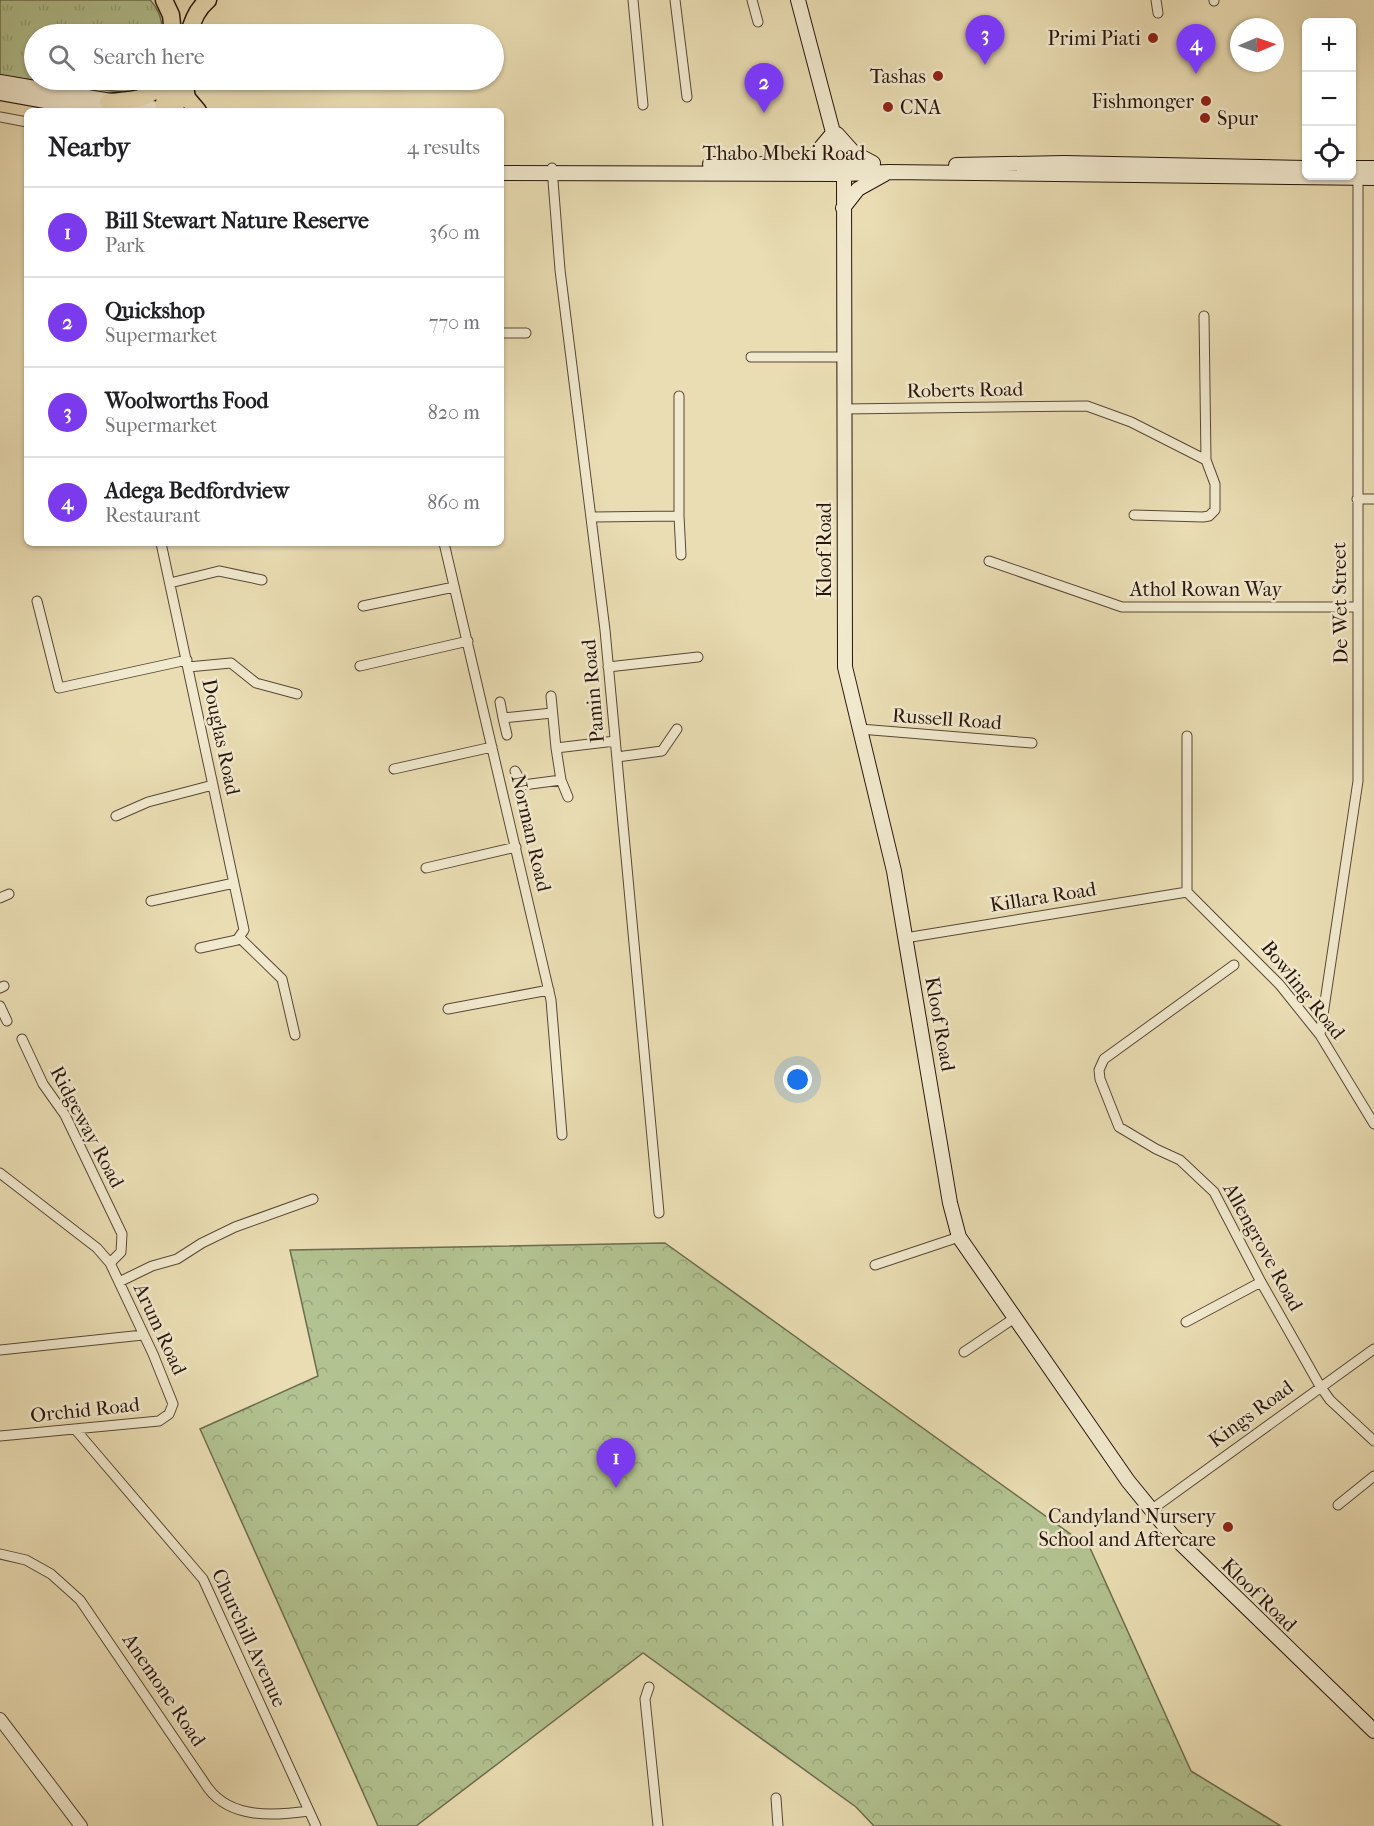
<!DOCTYPE html>
<html lang="en">
<head>
<meta charset="utf-8">
<style>
  body { margin:0; font-family:"IM FELL French Canon",serif; background:#f6f6f6; color:#202124 }
  .controls { position:absolute; right:18px; top:18px; display:grid; overflow:hidden; border-radius:9px; box-shadow:0 2px 4px #0004 }
  .controls button { width:54px; height:54px; display:grid; place-items:center; padding:0; border:0; border-bottom:2px solid #e0e0e0; background:#fff; color:#202124; font:30px sans-serif }
  .compass { position:absolute; left:1230px; top:18px; width:54px; height:54px; border-radius:50%; background:#fff; box-shadow:0 2px 4px #0004; rotate:88deg }
  .you { position:absolute; left:798px; top:1080px; width:21px; height:21px; margin:-15px; border:4px solid #fff; border-radius:50%; background:#1a73e8; box-shadow:0 0 0 9px #1a73e833 }
  .badge { display:grid; place-items:center; width:39px; height:39px; border-radius:50%; background:#7c3aed; color:#fff; font-size:20px; font-weight:700 }
  .pin { position:absolute; translate:-50% -50px; filter:drop-shadow(0 2px 3px #0008) }
  .pin::after { content:''; position:absolute; top:32px; width:21px; height:18px; background:inherit; clip-path:polygon(0 0,100% 0,50% 100%) }
  .list { margin:0; padding:0; list-style:none }
  h2 { display:flex; justify-content:space-between; align-items:center; height:78px; margin:0; padding:0 24px; font-size:26px }
  h2 small { font-size:20px; font-weight:400; color:#757577 }
  .list li { display:grid; grid-template-columns:39px 1fr auto; gap:18px; align-items:center; box-sizing:border-box; height:90px; padding:0 24px; border-top:2px solid #e0e0e0 }
  .list b { display:block; font-size:22px; white-space:nowrap }
  .list p { margin:0; font-size:20px; white-space:nowrap; color:#757577 }
  .list em { font-size:20px; font-style:normal; color:#757577 }
  .icon { flex:none; width:33px; height:33px; fill:none; stroke:currentColor; stroke-width:2; stroke-linecap:round; stroke-linejoin:round }
  .map { position:relative; flex:none; width:1374px; height:1826px; overflow:hidden }
  .search { position:absolute; background:#fff; box-shadow:0 2px 4px #0004; left:24px; top:24px; width:480px; height:66px; display:flex; align-items:center; gap:15px; box-sizing:border-box; padding:0 21px; border-radius:33px; color:#757577; font-size:22px }
  .panel { position:absolute; background:#fff; box-shadow:0 2px 4px #0004; left:24px; top:108px; width:480px; height:438px; border-radius:9px }
  .map>svg:first-child { display:block }
  .grass { fill:url(#grass-tufts); stroke:#6d6c4e; stroke-width:1.5 }
  .park { fill:url(#park-crowns); stroke:#6d6c4e; stroke-width:1.5 }
  .lines { fill:none; stroke-linecap:round; stroke-linejoin:round }
  .minor-casing { stroke:#584736; stroke-width:11 }
  .tertiary-casing { stroke:#584736; stroke-width:14 }
  .secondary-casing { stroke:#28150d; stroke-width:16 }
  .motorway-casing { stroke:#28150d; stroke-width:19 }
  .minor { stroke:#f1e9ce; stroke-width:9 }
  .tertiary { stroke:#f1e9ce; stroke-width:12 }
  .secondary { stroke:#f1e9ce; stroke-width:14 }
  .motorway { stroke:#eaddb3; stroke-width:16 }
  .poi-dot { fill:#8f2418; stroke:#f1e9ce; stroke-width:2 }
  .labels { text-anchor:middle; dominant-baseline:central; stroke-width:5; stroke-linejoin:round; paint-order:stroke }
  .poi-label { font-size:20px; fill:#28150d; stroke:#f1e9ce; text-anchor:end }
  .street-label { font-size:20px; fill:#28150d; stroke:#f1e9ce }
</style>
</head>
<body>
<div class="map">
<svg width="1374" height="1826" viewBox="0 0 1374 1826">
  <defs>
    <pattern id="grass-tufts" width="24" height="20" patternUnits="userSpaceOnUse" patternTransform="scale(1.5)"><rect width="24" height="20" fill="#b2c290"/><path d="M3 7l-1-3M5 7V3M7 7l1-3M15 17l-1-3M17 17v-4M19 17l1-3" fill="none" stroke="#99a67b"/></pattern>
    <pattern id="park-crowns" width="20" height="18" patternUnits="userSpaceOnUse" patternTransform="scale(1.5)"><rect width="20" height="18" fill="#b2c290"/><path d="M2 6a3 3 0 1 1 6 0M12 15a3 3 0 1 1 6 0" fill="none" stroke="#99a67b"/></pattern>
  </defs>
  <rect width="100%" height="100%" fill="#eaddb3"/>
  <filter id="stains"><feTurbulence type="fractalNoise" baseFrequency=".00333" numOctaves="4"/><feColorMatrix values="0 0 0 0 .2 0 0 0 0 .09 0 0 0 0 .02 0 0 0 .5 -.17"/></filter>
  <radialGradient id="worn" r=".72"><stop offset=".6" stop-color="#630" stop-opacity="0"/><stop offset="1" stop-color="#630" stop-opacity=".3"/></radialGradient>
  <path class="grass" d="M0 0H150C159 9 163 22 162 34H34V80H155L140 94C93 89 47 83 0 75Z"/>
  <path class="park" d="M665 1243 1090 1548 1191 1771 1281 1826H874L856 1807 643 1653 416 1826H378L200 1429 318 1376 290 1250Z"/>
  <g class="lines">
    <defs>
      <path id="minor" d="M633 0 643 105
        M675 0 687 97
        M752 0 758 22
        M1156 0 1158 13
        M1214 0V1
        M0 117 27 122
        M552 168 560 270 605 630 659 1213
        M501 333H526
        M751 357H843
        M843 409 1087 406 1131 422 1206 460
        M1357 499H1374
        M1134 515 1203 517 1209 516 1215 510V484L1206 460 1204 316
        M679 516 681 555
        M593 517 679 516V396
        M161 543 244 930 237 940 200 948
        M444 543 551 1000 562 1135
        M989 561 1122 607H1358
        M170 583 219 571 262 580
        M37 601 59 688 187 660
        M363 606 454 587
        M360 666 468 641
        M188 667 231 663 256 683 297 694
        M608 667 698 657
        M551 696 556 748
        M500 702 503 718
        M860 729 1032 743
        M507 735 503 718 552 713
        M1187 736V892
        M617 757 662 751 677 729
        M394 769 492 747
        M515 771 523 785 561 780
        M568 797 561 780 556 748 615 741
        M116 816 148 802 213 785
        M426 868 516 847
        M1187 892 1280 985 1320 1035 1374 1124
        M0 898 9 894
        M151 901 234 883
        M240 938 282 979 295 1035
        M905 938 1187 892
        M1234 965 1104 1059 1099 1070 1100 1079 1119 1127 1156 1149 1180 1160 1214 1192 1261 1282 1320 1386 1330 1400 1374 1441
        M0 988 4 986
        M0 1006 7 1021
        M448 1009 549 990
        M1320 1035 1358 781V174
        M22 1039 43 1084 65 1115 122 1234 121 1252 110 1263
        M0 1173 97 1248 110 1263 153 1354 173 1404 169 1414 159 1421 0 1436
        M875 1265 959 1237
        M119 1282 152 1266 177 1259 202 1243 235 1227 313 1199
        M1186 1322 1261 1282
        M0 1350 143 1335
        M964 1352 1013 1319
        M75 1429 203 1579 316 1826
        M1338 1505 1374 1476
        M1151 1510 1374 1349
        M0 1554 26 1560 51 1574 80 1600 208 1788C231 1819 274 1816 309 1811
        M649 1687 645 1699 658 1826
        M776 1798 778 1826"/>
      <path id="tertiary" d="M0 1719 81 1826"/>
      <path id="secondary" d="M798 0 844 174 845 667 894 871 950 1203 959 1237 1128 1481 1172 1535 1374 1731
        M0 82 169 111
        M0 93 101 111
        M837 134 854 153 873 163
        M710 164 871 165
        M807 164 834 132
        M956 165 1064 163 1306 168
        M1352 168H1374
        M501 173 844 174 888 172 1374 178
        M843 208 858 189 885 174"/>
      <path id="motorway" d="M164 0 171 15 173 34
        M189 34C192 21 197 9 208 0
        M184 80 187 98 198 111
        M108 102C130 100 151 101 164 80
        M163 111 167 80
        M175 111 180 80"/>
    </defs>
    <use href="#minor" class="minor-casing"/>
    <use href="#tertiary" class="tertiary-casing"/>
    <use href="#secondary" class="secondary-casing"/>
    <use href="#motorway" class="motorway-casing"/>
    <use href="#minor" class="minor"/>
    <use href="#tertiary" class="tertiary"/>
    <use href="#secondary" class="secondary"/>
    <use href="#motorway" class="motorway"/>
  </g>
  <g class="poi-dot">
    <circle cx="1153" cy="38" r="6"/>
    <circle cx="938" cy="76" r="6"/>
    <circle cx="1206" cy="101" r="6"/>
    <circle cx="888" cy="107" r="6"/>
    <circle cx="1205" cy="118" r="6"/>
    <circle cx="1228" cy="1527" r="6"/>
  </g>
  <g class="labels">
    <g class="poi-label">
      <text x="1141" y="38">Primi Piati</text>
      <text x="926" y="76">Tashas</text>
      <text x="1194" y="101">Fishmonger</text>
      <text x="900" y="107" text-anchor="start">CNA</text>
      <text x="1217" y="118" text-anchor="start">Spur</text>
      <text x="1216" y="1516">Candyland Nursery<tspan x="1216" dy="23">School and Aftercare</tspan></text>
    </g>
    <g class="street-label">
      <text x="784" y="153">Thabo Mbeki Road</text>
      <text transform="translate(965 390) rotate(-1)">Roberts Road</text>
      <text transform="translate(824 550) rotate(-90)">Kloof Road</text>
      <text x="1206" y="589">Athol Rowan Way</text>
      <text transform="translate(1340 603) rotate(-91)">De Wet Street</text>
      <text transform="translate(593 691) rotate(-95)">Pamin Road</text>
      <text transform="translate(947 719) rotate(4)">Russell Road</text>
      <text transform="translate(221 737) rotate(78)">Douglas Road</text>
      <text transform="translate(531 833) rotate(77)">Norman Road</text>
      <text transform="translate(1043 897) rotate(-9)">Killara Road</text>
      <text transform="translate(1303 990) rotate(51)">Bowling Road</text>
      <text transform="translate(940 1024) rotate(80)">Kloof Road</text>
      <text transform="translate(87 1127) rotate(62)">Ridgeway Road</text>
      <text transform="translate(1263 1247) rotate(61)">Allengrove Road</text>
      <text transform="translate(160 1329) rotate(65)">Arum Road</text>
      <text transform="translate(85 1410) rotate(-6)">Orchid Road</text>
      <text transform="translate(1251 1414) rotate(-36)">Kings Road</text>
      <text transform="translate(1259 1595) rotate(44)">Kloof Road</text>
      <text transform="translate(249 1638) rotate(65)">Churchill Avenue</text>
      <text transform="translate(164 1690) rotate(56)">Anemone Road</text>
    </g>
  </g>
  <rect width="100%" height="100%" filter="url(#stains)"/>
  <rect width="100%" height="100%" fill="url(#worn)"/>
</svg>
<div class="controls">
<button>+</button>
<button>−</button>
<button><svg class="icon" aria-label="locate" viewBox="0 0 24 24"><circle cx="12" cy="12" r="6"/><path d="M12 2v4M12 18v4M2 12h4M18 12h4"/></svg></button>
</div>
<svg class="compass" viewBox="-18 -18 36 36"><path d="M0-13l5 13h-10z" fill="#e53935"/><path d="M0 13l5-13h-10z" fill="#757577"/></svg>
<div class="you"></div>
<div class="pin badge" style="left:616px;top:1488px">1</div>
<div class="pin badge" style="left:764px;top:113px">2</div>
<div class="pin badge" style="left:985px;top:65px">3</div>
<div class="pin badge" style="left:1196px;top:74px">4</div>
<div class="search"><svg class="icon" aria-label="search" viewBox="0 0 24 24"><circle cx="10" cy="10" r="6"/><path d="M15 15l6 6"/></svg>Search here</div>
<section class="panel">
<h2>Nearby<small>4 results</small></h2>
<ul class="list">
<li><span class="badge">1</span><div><b>Bill Stewart Nature Reserve</b><p>Park</p></div><em>360 m</em></li>
<li><span class="badge">2</span><div><b>Quickshop</b><p>Supermarket</p></div><em>770 m</em></li>
<li><span class="badge">3</span><div><b>Woolworths Food</b><p>Supermarket</p></div><em>820 m</em></li>
<li><span class="badge">4</span><div><b>Adega Bedfordview</b><p>Restaurant</p></div><em>860 m</em></li>
</ul>
</section>
</div>
</body>
</html>
